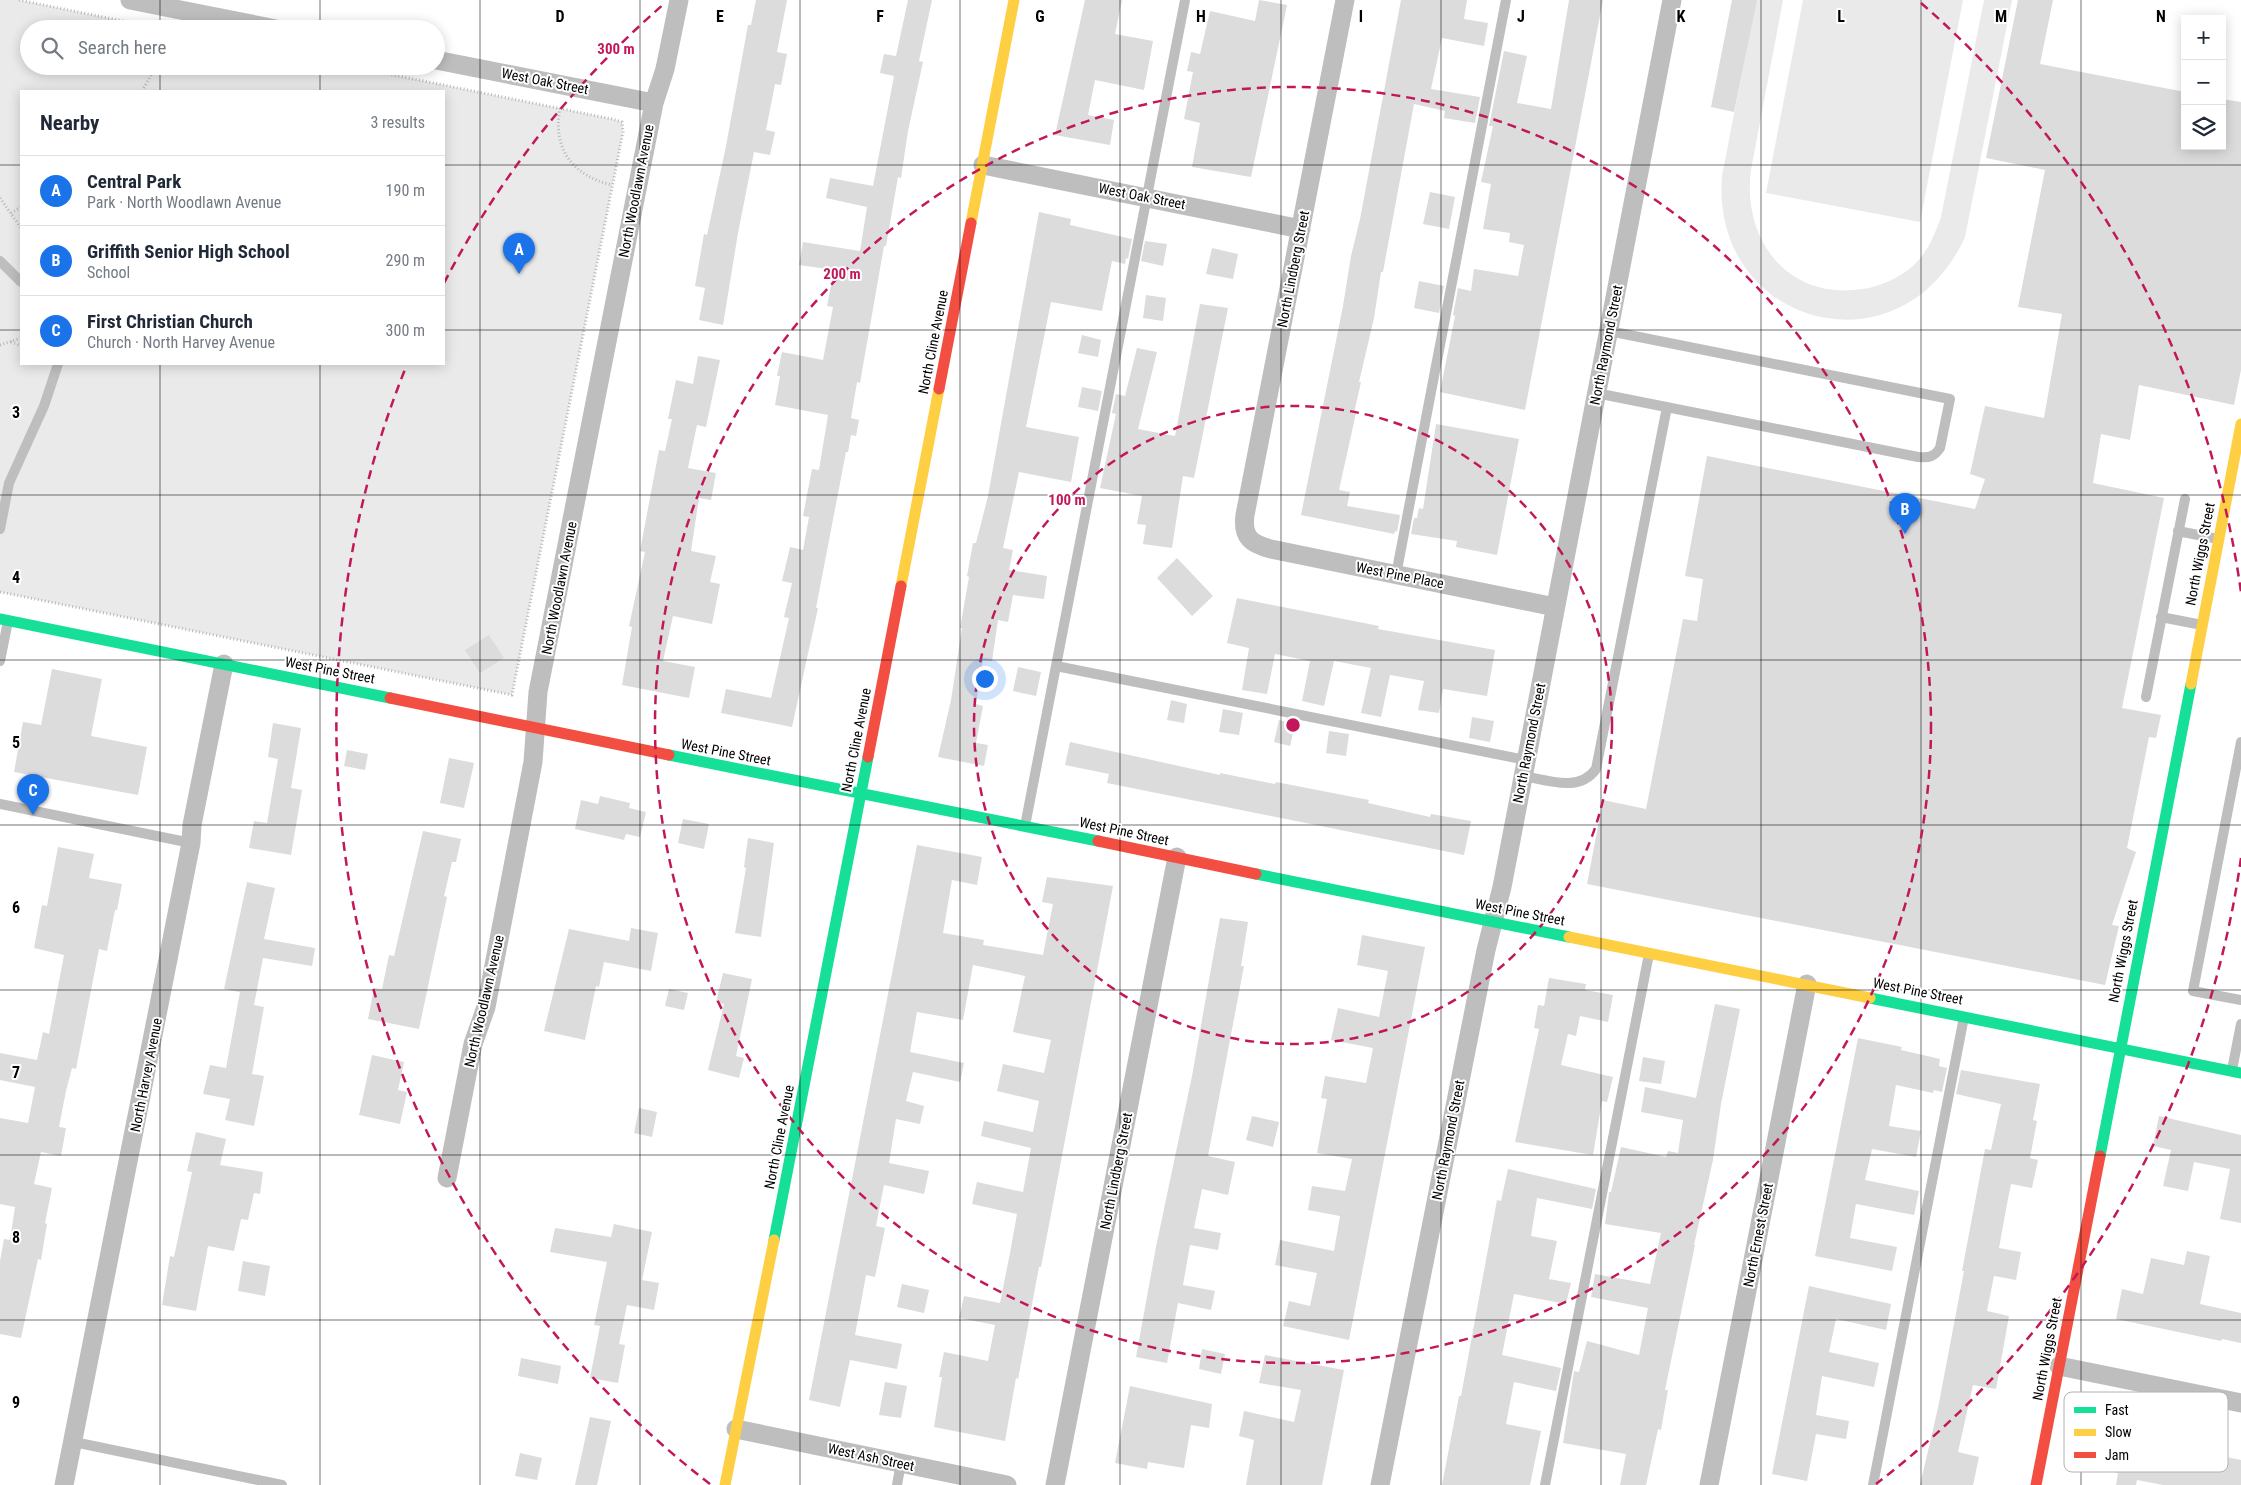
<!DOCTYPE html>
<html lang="en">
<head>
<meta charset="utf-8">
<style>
  body { margin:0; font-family:"Roboto Condensed",sans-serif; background:#f6f6f7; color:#1f2937 }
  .controls { position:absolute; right:15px; top:15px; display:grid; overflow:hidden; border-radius:0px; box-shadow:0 2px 12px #0003 }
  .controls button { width:45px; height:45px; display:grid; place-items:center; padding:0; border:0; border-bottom:1px solid #e0e1e3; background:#fff; color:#1f2937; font:25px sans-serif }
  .you { position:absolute; left:984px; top:678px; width:18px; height:18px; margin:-12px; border:4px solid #fff; border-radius:50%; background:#1a73e8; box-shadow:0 0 0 8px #1a73e833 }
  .badge { display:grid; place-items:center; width:32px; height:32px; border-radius:50%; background:#1a73e8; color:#fff; font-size:16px; font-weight:700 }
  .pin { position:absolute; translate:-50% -41px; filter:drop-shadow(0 1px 2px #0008) }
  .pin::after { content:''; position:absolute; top:26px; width:18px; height:15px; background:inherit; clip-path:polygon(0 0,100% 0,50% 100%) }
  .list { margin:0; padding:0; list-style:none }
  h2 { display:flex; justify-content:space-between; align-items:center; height:65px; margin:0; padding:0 20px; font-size:21px }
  h2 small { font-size:16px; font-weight:400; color:#747a83 }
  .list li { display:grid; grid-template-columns:32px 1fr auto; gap:15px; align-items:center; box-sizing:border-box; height:70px; padding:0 20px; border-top:1px solid #e0e1e3 }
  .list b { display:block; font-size:19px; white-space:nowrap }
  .list p { margin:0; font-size:16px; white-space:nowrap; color:#747a83 }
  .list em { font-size:16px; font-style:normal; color:#747a83 }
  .icon { flex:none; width:28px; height:28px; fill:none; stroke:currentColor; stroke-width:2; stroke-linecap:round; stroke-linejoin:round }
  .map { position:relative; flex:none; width:2241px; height:1485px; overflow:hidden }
  .search { position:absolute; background:#fff; box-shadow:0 2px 12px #0003; left:20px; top:20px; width:425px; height:55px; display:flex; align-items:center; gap:12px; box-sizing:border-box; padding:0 18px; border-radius:28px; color:#747a83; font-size:19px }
  .panel { position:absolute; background:#fff; box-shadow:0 2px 12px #0003; left:20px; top:90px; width:425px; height:275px; border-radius:0px }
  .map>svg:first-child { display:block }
  .green { fill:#eaeaea; fill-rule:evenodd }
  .building { fill:#dcdcdc }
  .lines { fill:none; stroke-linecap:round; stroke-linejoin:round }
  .path { stroke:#b8b8b8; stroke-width:3; stroke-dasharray:1 2.5; stroke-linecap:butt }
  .lane { stroke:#bebebe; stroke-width:10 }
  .street { stroke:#bebebe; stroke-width:19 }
  .fast { stroke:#16e098; stroke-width:11 }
  .slow { stroke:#ffcf43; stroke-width:11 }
  .jam { stroke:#f24e42; stroke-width:11 }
  .grid { fill:none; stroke:#000; stroke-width:1; stroke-opacity:0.55 }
  .ring { fill:none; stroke:#c2185b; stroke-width:2.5; stroke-dasharray:9 6 }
  .labels { text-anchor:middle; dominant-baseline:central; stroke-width:4; stroke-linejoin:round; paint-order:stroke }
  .street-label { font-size:14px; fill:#000; stroke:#fff }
  .key { fill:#fff; stroke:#b2b2b2; stroke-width:1 }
  .key-label { font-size:14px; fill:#000 }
  .grid-label { font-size:16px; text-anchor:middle; font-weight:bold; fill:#000; stroke:#fff; stroke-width:4; stroke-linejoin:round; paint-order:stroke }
  .centre { fill:#c2185b; stroke:#fff; stroke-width:2.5 }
  .ring-label { font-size:15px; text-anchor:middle; font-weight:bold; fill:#c2185b; stroke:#fff; stroke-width:4; stroke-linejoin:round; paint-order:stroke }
</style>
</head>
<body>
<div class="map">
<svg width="2241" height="1485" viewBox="0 0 2241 1485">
  <rect width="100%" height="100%" fill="#fff"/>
  <path class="green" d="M0 0H19L162 29H29V66H349L612 119 622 122 623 132 512 695 0 592ZM21 91H444V364H21Z
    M1756 0H1783L1751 170C1742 235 1783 296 1853 290 1876 289 1899 279 1915 264 1928 251 1935 234 1941 217L1984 0H2012L1965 237C1901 378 1710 326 1722 176Z
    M1803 0H1963L1920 222 1766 193Z"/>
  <path class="building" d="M756 0H787L777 52 787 54 781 85 775 84 766 130 775 132 770 155 754 152 738 233 723 325 699 320 705 288 695 286 704 234 707 235 726 146 748 25H751Z
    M908 0H932L919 61 923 62 908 131 901 178 898 177 886 246H884L860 383 857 382 851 418 859 420 856 436 851 435 848 452H846L816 608H818L792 727 721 713 726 689 771 698 789 618 784 617 792 583 782 581 790 547 803 550 809 517 803 516 812 469 819 470 828 415 775 405 780 376H777L782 352 823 360 833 307 827 306 834 270 799 265 803 242 860 251 867 207 826 198 830 178 873 186 894 76 880 73 884 54 896 56Z
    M1085 0H1122L1115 34 1153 41 1144 90 1095 80 1088 115 1114 120 1110 145 1055 135Z
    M1259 0 1287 5 1251 177 1192 167 1200 123 1184 119 1193 72 1187 71 1191 52 1200 54 1210 11 1255 21Z
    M1401 0H1467L1464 19 1488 23 1484 46 1442 38 1431 89 1480 97 1475 123 1444 118 1445 111 1414 104 1383 272H1381L1374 318 1359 382H1361L1354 413H1356L1339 490 1350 492 1347 506 1400 515 1397 532 1395 531 1394 534 1301 515 1343 306 1351 256 1360 219Z
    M1569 0H1603L1525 410 1440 392 1455 316 1453 315 1458 288 1471 291 1474 269 1518 276 1524 245 1509 242 1510 233 1483 229 1491 184 1481 182 1493 126H1489L1504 51 1527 56 1517 103 1551 109Z
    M1732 0H1757L1734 112 1711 107Z
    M2018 0H2053L2040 64 2185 92V146H2222V99L2241 102V370L2234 405 2139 385 2130 440 2101 434 2093 483 2164 498 2122 708 2161 715 2156 738 2149 737 2127 848 2136 852 2112 925 2119 926 2105 985 1587 884 1603 800 1646 809 1683 619 1697 621 1703 579 1685 576 1707 456 1975 509 1985 479 1970 474 1985 406 2044 418 2062 314 2018 307 2045 170 1986 158Z
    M1430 192 1455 197 1449 229 1423 224Z
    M1039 212 1071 219 1070 225 1132 239 1128 259 1126 258 1125 264 1112 261 1102 311 1051 302 1026 427 1079 437 1071 482 1019 472 1003 548 1013 550 1009 570 1047 576 1044 599 1013 595 1008 622 998 620 992 661 983 660 976 704 983 706 976 743 988 745 984 766 938 757 951 700 962 628H960L969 577 967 576 973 543H976L988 496Z
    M1145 241 1167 244 1163 266 1141 261Z
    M1212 248 1238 254 1233 279 1206 274Z
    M1419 281 1444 286 1439 313 1414 308Z
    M1146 295 1166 298 1163 321 1143 318Z
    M1200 304 1228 308 1194 478 1183 476 1172 548 1143 544 1146 525 1137 524 1142 496 1100 488 1116 414 1112 413 1116 394 1125 396 1137 348 1157 352 1138 429 1175 436Z
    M1082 335 1101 340 1098 357 1078 353Z
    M698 356 720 360 706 427 697 425 688 468 716 473 711 500 699 498 691 551 716 556 710 582 720 584 712 624 673 616 663 661 695 667 689 698 622 685 632 627 629 626 645 552 640 551 659 450 665 451 672 419H668L676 380 693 384Z
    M1082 387 1102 391 1098 411 1078 407Z
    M1436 424 1519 439 1497 555 1456 547 1457 541 1411 534 1414 518H1417L1419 508 1423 509Z
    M1177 558 1213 596 1192 616 1157 578Z
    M1237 598 1379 626 1378 629 1495 650 1487 696 1443 689 1439 713 1418 710 1424 681 1390 675 1381 717 1361 713 1371 668 1334 661 1324 706 1302 701 1310 661 1275 654 1267 694 1242 690 1249 648 1227 643Z
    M489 635 504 658 480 673 465 650Z
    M1018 667 1041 672 1036 696 1013 691Z
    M52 669 102 679 91 736 147 747 138 795 14 772 23 722 41 725Z
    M1171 700 1187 704 1184 723 1167 720Z
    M1223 709 1243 713 1239 735 1219 732Z
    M1472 717 1494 721 1490 742 1469 738Z
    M1279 720 1295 724 1290 746 1274 742Z
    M273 723 301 728 291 788 302 790 291 855 249 848 254 821 267 823 278 759 268 757Z
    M1329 731 1349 734 1346 756 1326 753Z
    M1070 742 1220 775V773L1275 784 1276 782 1369 800 1368 803 1430 817 1431 814 1471 821 1464 855 1107 783 1109 774 1065 765Z
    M347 750 368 754 365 770 344 766Z
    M449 758 474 763 464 808 440 803Z
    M600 796 630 803 629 808 646 812 640 837 626 834 624 840 575 829 581 800 598 804Z
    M683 819 709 824 704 849 678 843Z
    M423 831 461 839 456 862H452L444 896 447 897 419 1029 368 1019 374 988 382 989 389 955 394 956Z
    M748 838 774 843 761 937 735 933 746 868 744 867Z
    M917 845 982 857 977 885 952 880 943 933 984 940 983 945 1043 955 1053 904 1042 902 1047 877 1113 886 1041 1267H1039L1018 1379 1016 1378 1005 1441 934 1427 942 1377H939L944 1352 988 1361 995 1325 959 1318 964 1296 1000 1303 1010 1253 1017 1214 972 1204 977 1182 1023 1192 1031 1148 981 1136 984 1121 1033 1132 1039 1101 997 1091 1003 1064 1044 1073 1051 1040 1013 1032 1025 976 1007 972 973 965 963 1020 917 1012 910 1052 964 1063 960 1082 913 1072 906 1101 924 1106 920 1124 896 1119 889 1163 929 1171 924 1194 884 1185 876 1226 885 1228 875 1277 866 1275 855 1335 902 1344 897 1369 850 1360 840 1407 809 1400Z
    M58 847 94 854 89 878 122 884 117 910H115L107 951 99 949 76 1069 72 1068 66 1091 59 1127 66 1128 61 1156 41 1152 34 1184 52 1188 45 1223 47 1224 41 1260 38 1259 21 1338 0 1334V1261L4 1239 10 1240 15 1207 0 1204V1118L28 1123 35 1087 0 1080V1053L37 1060 43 1032 49 1034 64 955 34 948 42 905 47 906Z
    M247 882 275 888 264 939 315 948 312 966 263 958 254 1005 264 1007 252 1074 264 1076 254 1126 225 1120 230 1099 203 1094 210 1065 226 1068 240 992 224 989Z
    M1220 918 1248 922 1241 966H1244L1208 1156 1235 1162 1228 1195 1202 1189 1194 1228 1221 1233 1218 1250 1190 1245 1183 1285 1215 1291 1211 1310 1178 1303 1167 1363 1136 1357 1156 1247 1192 1076Z
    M631 928 658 933 651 971 604 962 599 987 596 986 585 1040 544 1031 569 929 629 941Z
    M1362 935 1425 947 1349 1340 1283 1326 1289 1301 1310 1306 1317 1273 1275 1265 1280 1240 1334 1251 1340 1216 1308 1210 1312 1186 1345 1191 1352 1159 1317 1153 1327 1099 1321 1098 1325 1076 1366 1083 1373 1048 1331 1040 1338 1008 1379 1017 1388 971 1357 965Z
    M723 973 752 979 736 1056 744 1058 739 1078 708 1070 724 1004 716 1002Z
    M1549 978 1586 984 1585 990 1613 995 1608 1022 1580 1016 1576 1036 1568 1034 1561 1065 1613 1077 1607 1102 1602 1101 1593 1155 1515 1142 1539 1029 1534 1028 1538 1005 1544 1006Z
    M669 989 688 993 684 1010 665 1006Z
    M1715 1004 1740 1009 1721 1104 1713 1160 1694 1245H1695L1665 1390H1668L1661 1430 1658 1429 1646 1485H1620L1626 1454 1563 1443 1574 1371 1579 1372 1587 1341 1639 1355 1648 1308 1591 1297 1595 1274 1650 1284 1661 1233 1605 1224 1609 1192H1611L1621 1147 1666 1157 1668 1151 1678 1153 1683 1120 1641 1112 1645 1087 1696 1098Z
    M1858 1038 1902 1047 1901 1050 1940 1059 1939 1066 1947 1068 1942 1092 1934 1090 1933 1093 1896 1085 1889 1126 1921 1131 1916 1157 1872 1149 1865 1180 1919 1191 1914 1215 1856 1204 1850 1238 1897 1247 1892 1271 1815 1256Z
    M372 1055 404 1062 398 1090 407 1092 400 1124 359 1115Z
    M1643 1057 1665 1061 1661 1084 1639 1081Z
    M1961 1070 2040 1084 2033 1120 2037 1121 2030 1158 2038 1160 2032 1188 2011 1184 2007 1204 1999 1248 2021 1252 2016 1280 1994 1276 1987 1311 2009 1316 1996 1389 1973 1385 1958 1452 1979 1457 1973 1485H1920L1938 1408 1964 1271H1962L1985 1149 1991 1150 2001 1104 1956 1094Z
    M639 1108 657 1112 652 1137 634 1133Z
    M1252 1116 1279 1122 1273 1147 1246 1140Z
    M2159 1116 2241 1135V1223L2220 1219 2230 1169 2194 1162 2188 1191 2163 1186 2171 1150 2153 1146Z
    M196 1132 226 1139 220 1165 263 1172 260 1194 254 1193 248 1220 241 1219 234 1251 208 1246 196 1311 162 1305 170 1256 174 1257 192 1172 187 1171Z
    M1508 1169 1596 1189 1592 1209 1537 1198 1531 1236 1557 1241 1549 1279 1571 1283 1566 1304 1514 1294 1502 1355 1561 1368 1556 1391 1514 1382 1506 1424 1541 1431 1530 1485H1442L1459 1396H1461L1497 1200 1501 1201Z
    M614 1224 652 1232 642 1280 659 1283 654 1310 627 1305 619 1344 625 1345 618 1383 590 1378 600 1326 594 1325 607 1262 550 1252 555 1228 611 1237Z
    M2187 1251 2210 1256 2200 1304 2241 1313V1343L2222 1339 2221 1341 2116 1319 2122 1289 2143 1294 2151 1258 2184 1265Z
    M243 1261 270 1266 265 1296 238 1291Z
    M902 1284 929 1290 924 1313 897 1307Z
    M1809 1286 1891 1304 1886 1330 1836 1319 1829 1352 1879 1363 1874 1387 1822 1376 1816 1415 1849 1421 1846 1439 1816 1434 1807 1481 1772 1474Z
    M1202 1349 1225 1354 1221 1374 1199 1369Z
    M1265 1355 1344 1370 1322 1485H1246L1254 1440 1239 1436 1244 1411 1294 1422 1301 1390 1259 1383Z
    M521 1358 561 1366 558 1384 518 1376Z
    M885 1382 907 1386 901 1418 879 1415Z
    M1130 1386 1212 1404 1209 1428 1191 1425 1184 1468 1148 1462 1147 1469 1115 1463Z
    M590 1417 611 1421 597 1485H575Z
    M2115 1434 2241 1460V1485H2163L2137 1480 2136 1485H2116L2118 1473 2086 1467 2092 1437 2113 1442Z
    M520 1453 542 1458 537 1480 515 1476Z"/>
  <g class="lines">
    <path class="path" d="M19 0 128 22
      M142 91 156 66
      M560 108C552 149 573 176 612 185
      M0 198 21 228
      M11 213 21 207
      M11 342 21 346
      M0 345 21 338
      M0 592 512 695 623 132 622 122 612 119 349 66"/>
    <path class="lane" d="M0 261 21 282
      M1596 393 1918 457C1929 458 1934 457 1940 448L1950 399 1609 331
      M0 529 9 483 44 406 58 364
      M2178 531 2218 539
      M1396 575 1506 0
      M2161 617 2202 625
      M0 661 8 621
      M1056 666 1526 760
      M2146 697 2185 499
      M2241 742 2193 991 2241 1000
      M1523 776C1547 780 1579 793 1596 769L1667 407
      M0 804 191 843
      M1025 826 1185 0
      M2232 1070 2241 1024
      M74 1442 282 1485
      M897 1485 901 1463
      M1545 1485 1649 954
      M1873 1485 1964 1017"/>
    <path class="street" d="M130 0 276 29
      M1345 0 1245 515C1242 537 1251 544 1271 549L1555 607
      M436 60 654 103
      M983 165 1301 229
      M447 1178 473 1044 486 1007 533 762 538 692 654 103 665 69 679 0
      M2059 1366 2241 1403
      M736 1429 1007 1485
      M64 1485 191 843 192 825 224 664
      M1055 1485 1177 857
      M1380 1485 1486 950 1502 887 1672 0
      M1709 1485 1807 984"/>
    <path class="fast" d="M0 619 390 698
      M669 755 1098 841
      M1256 874 1569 937
      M1870 998 2241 1073
      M2100 1156 2191 684
      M774 1240 868 757"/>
    <path class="slow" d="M971 223 1014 0
      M901 586 939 389
      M2191 684 2241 424
      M1569 937 1870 998
      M725 1485 774 1240"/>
    <path class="jam" d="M939 389 971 223
      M390 698 669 755
      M868 757 901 586
      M1098 841 1256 874
      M2036 1485 2100 1156"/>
  </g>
  <path class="grid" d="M160 0V29M320 0V29M480 0V1485M640 0V1485M800 0V1485M960 0V1485M1120 0V1485M1281 0V1485M1441 0V1485M1601 0V1485M1761 0V1485M1921 0V1485M2081 0V1485M160 66V91M320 66V91M0 165H21M444 165H2241M0 330H21M444 330H2241M160 364V1485M320 364V1485M0 495H2241M0 660H2241M0 825H2241M0 990H2241M0 1155H2241M0 1320H2241"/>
  <g class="ring">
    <circle cx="1293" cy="725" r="319"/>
    <circle cx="1293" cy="725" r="638"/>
    <path d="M2241 858A957 957 0 0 1 1876 1484M710 1484A957 957 0 0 1 406 367M444 283A957 957 0 0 1 665 3M1921 3A957 957 0 0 1 2241 592"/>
  </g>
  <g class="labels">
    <g class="street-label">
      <text transform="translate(545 81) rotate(11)">West Oak Street</text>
      <text transform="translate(636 191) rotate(-79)">North Woodlawn Avenue</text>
      <text transform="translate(1142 196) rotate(11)">West Oak Street</text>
      <text transform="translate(1293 269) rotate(-79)">North Lindberg Street</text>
      <text transform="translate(933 342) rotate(-79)">North Cline Avenue</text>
      <text transform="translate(1606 345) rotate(-79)">North Raymond Street</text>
      <text transform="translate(2200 554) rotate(-79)">North Wiggs Street</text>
      <text transform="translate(1400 575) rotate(11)">West Pine Place</text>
      <text transform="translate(559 588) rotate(-79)">North Woodlawn Avenue</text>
      <text transform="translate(330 670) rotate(11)">West Pine Street</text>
      <text transform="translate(856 740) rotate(-79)">North Cline Avenue</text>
      <text transform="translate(1529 743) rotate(-79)">North Raymond Street</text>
      <text transform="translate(726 752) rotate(11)">West Pine Street</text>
      <text transform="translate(1124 831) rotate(12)">West Pine Street</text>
      <text transform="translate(1520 912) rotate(11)">West Pine Street</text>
      <text transform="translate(2123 951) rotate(-79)">North Wiggs Street</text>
      <text transform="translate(1918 991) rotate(11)">West Pine Street</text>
      <text transform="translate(484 1001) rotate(-77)">North Woodlawn Avenue</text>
      <text transform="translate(146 1075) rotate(-79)">North Harvey Avenue</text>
      <text transform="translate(779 1137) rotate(-79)">North Cline Avenue</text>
      <text transform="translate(1448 1140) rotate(-79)">North Raymond Street</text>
      <text transform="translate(1116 1171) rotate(-79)">North Lindberg Street</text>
      <text transform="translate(1758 1235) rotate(-79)">North Ernest Street</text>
      <text transform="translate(2047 1349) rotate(-79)">North Wiggs Street</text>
      <text transform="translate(871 1457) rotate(12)">West Ash Street</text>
    </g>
  </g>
  <rect x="2064" y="1392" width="164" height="80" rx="8" class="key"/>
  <rect x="2074" y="1407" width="22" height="6" fill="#16e098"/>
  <rect x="2074" y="1429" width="22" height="7" fill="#ffcf43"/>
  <rect x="2074" y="1452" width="22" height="6" fill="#f24e42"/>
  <g class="key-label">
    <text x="2105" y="1415">Fast</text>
    <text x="2105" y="1437">Slow</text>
    <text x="2105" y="1460">Jam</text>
  </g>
  <g class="grid-label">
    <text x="560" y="22">D</text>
    <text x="720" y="22">E</text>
    <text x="880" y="22">F</text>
    <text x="1040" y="22">G</text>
    <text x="1201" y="22">H</text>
    <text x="1361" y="22">I</text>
    <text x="1521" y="22">J</text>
    <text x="1681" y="22">K</text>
    <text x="1841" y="22">L</text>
    <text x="2001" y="22">M</text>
    <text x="2161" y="22">N</text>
    <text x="16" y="418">3</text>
    <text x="16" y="583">4</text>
    <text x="16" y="748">5</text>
    <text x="16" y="913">6</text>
    <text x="16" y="1078">7</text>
    <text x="16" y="1243">8</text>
    <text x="16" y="1408">9</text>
  </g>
  <circle cx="1293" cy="725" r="8" class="centre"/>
  <g class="ring-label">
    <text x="616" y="54">300 m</text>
    <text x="842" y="279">200 m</text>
    <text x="1067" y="505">100 m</text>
  </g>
</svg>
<div class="controls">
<button>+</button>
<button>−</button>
<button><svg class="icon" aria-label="layers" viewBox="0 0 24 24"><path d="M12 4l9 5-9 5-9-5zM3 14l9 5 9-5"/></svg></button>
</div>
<div class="you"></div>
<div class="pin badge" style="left:519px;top:274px">A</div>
<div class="pin badge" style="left:1905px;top:534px">B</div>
<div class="pin badge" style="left:33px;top:815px">C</div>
<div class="search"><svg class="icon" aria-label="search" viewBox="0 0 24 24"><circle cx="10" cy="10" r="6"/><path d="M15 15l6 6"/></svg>Search here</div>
<section class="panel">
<h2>Nearby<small>3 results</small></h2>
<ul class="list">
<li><span class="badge">A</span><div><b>Central Park</b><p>Park · North Woodlawn Avenue</p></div><em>190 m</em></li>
<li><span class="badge">B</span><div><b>Griffith Senior High School</b><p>School</p></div><em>290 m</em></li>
<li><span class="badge">C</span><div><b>First Christian Church</b><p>Church · North Harvey Avenue</p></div><em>300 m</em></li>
</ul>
</section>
</div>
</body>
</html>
